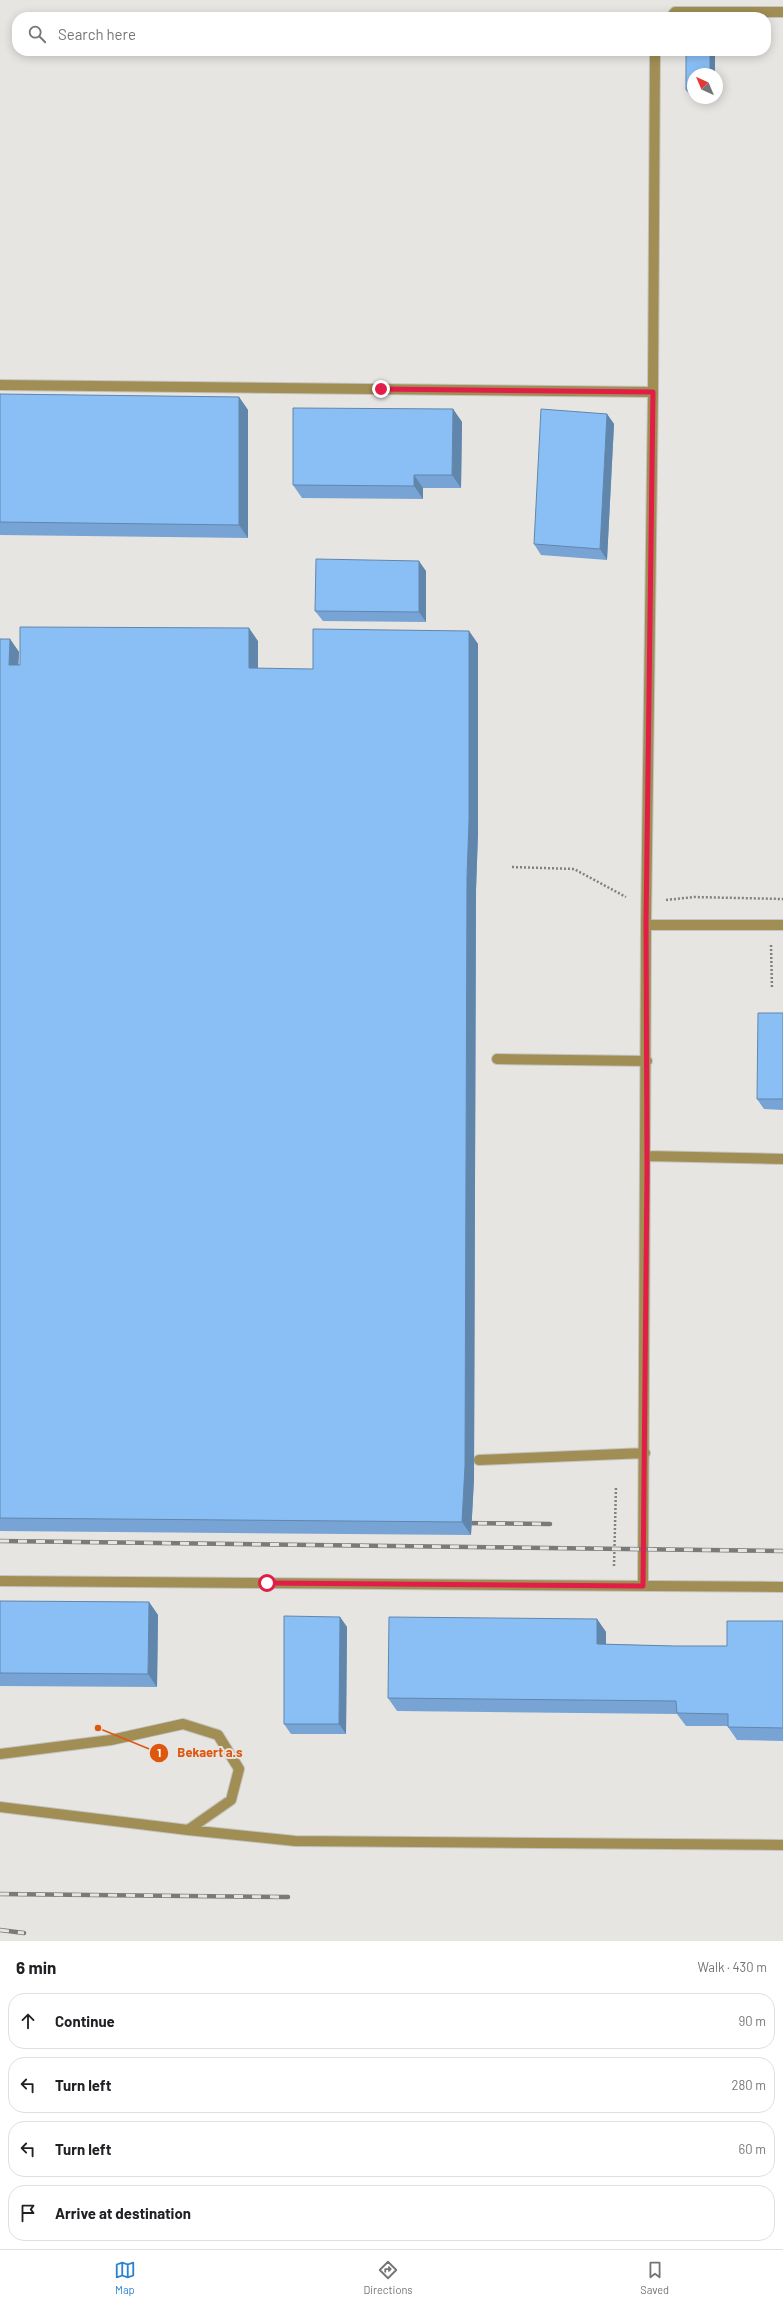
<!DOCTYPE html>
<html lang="en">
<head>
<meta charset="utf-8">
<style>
  body { margin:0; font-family:Barlow,sans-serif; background:#f2f2f2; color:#202124 }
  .compass { position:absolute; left:687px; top:68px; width:36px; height:36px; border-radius:50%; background:#fff; box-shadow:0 2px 10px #0003; rotate:316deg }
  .stop { position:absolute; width:12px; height:12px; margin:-9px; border:3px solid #e11d48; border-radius:50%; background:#fff }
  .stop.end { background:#e11d48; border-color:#fff; box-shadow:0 1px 4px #0008 }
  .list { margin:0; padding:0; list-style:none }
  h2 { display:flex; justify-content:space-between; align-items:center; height:52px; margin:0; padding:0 16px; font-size:17px }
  h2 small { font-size:13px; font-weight:400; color:#757577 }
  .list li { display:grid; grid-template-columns:26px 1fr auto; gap:12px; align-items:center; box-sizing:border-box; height:56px; margin:0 8px 8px; padding:0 8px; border:1px solid #e0e0e0; border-radius:16px }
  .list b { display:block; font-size:15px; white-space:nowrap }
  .list em { font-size:13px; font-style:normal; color:#757577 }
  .icon { flex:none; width:22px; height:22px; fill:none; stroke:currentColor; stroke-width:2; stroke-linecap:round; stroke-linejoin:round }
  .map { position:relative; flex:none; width:783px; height:1941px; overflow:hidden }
  .search { position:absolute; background:#fff; box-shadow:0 2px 10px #0003; left:12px; right:12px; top:12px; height:44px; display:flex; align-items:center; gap:10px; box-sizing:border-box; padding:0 14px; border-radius:16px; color:#757577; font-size:15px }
  .sheet { height:308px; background:#fff }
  nav { display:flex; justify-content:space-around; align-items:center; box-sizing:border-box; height:56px; border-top:1px solid #e0e0e0; background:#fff; font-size:11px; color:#757577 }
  nav a { display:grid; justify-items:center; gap:2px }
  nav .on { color:#2a82d0 }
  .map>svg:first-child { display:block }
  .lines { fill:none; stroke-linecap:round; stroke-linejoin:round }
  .minor-casing { stroke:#c4c3c1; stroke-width:12 }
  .path { stroke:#82817f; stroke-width:2.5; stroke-dasharray:2 2; stroke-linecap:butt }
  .minor { stroke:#a18e54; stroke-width:10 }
  .rail-casing { stroke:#7b7a78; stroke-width:4.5 }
  .rail { stroke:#e6e5e2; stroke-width:3; stroke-dasharray:9; stroke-linecap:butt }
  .wall { fill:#77a4d4 }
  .shaded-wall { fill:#6186ac }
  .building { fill:#8abff6; stroke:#6186ac }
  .route { stroke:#e11d48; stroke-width:5 }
  .leader { fill:none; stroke:#df570d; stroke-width:1.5 }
  .callout-dot { fill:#df570d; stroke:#e6e5e2; stroke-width:1.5 }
  .mark-label { font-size:12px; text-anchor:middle; font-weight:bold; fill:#fff }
  .callout-label { font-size:13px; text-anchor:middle; font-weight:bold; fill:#df570d; stroke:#e6e5e2; stroke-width:4; stroke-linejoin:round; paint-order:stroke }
</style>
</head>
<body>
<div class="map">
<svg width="783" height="1941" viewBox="0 0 783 1941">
  <rect width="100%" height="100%" fill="#e6e5e2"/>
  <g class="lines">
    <defs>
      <path id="minor" d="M671 17 675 12H783
        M0 385 653 392 646 925 643 1586
        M653 392 655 51
        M646 925H783
        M497 1059 647 1061
        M647 1156 783 1159
        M479 1460 645 1453
        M0 1581 783 1587
        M0 1754 111 1740 183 1724 218 1735 239 1769 231 1800 188 1830
        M0 1807 188 1830 295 1841 783 1845"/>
    </defs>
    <use href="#minor" class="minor-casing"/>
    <path class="path" d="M512 867 574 869 626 897
      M666 900 694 897 783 899
      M771 945 772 989
      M614 1566 616 1486"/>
    <use href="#minor" class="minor"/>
    <defs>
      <path id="rail" d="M460 1523 550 1524
        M0 1541 783 1551
        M0 1894 288 1897
        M0 1930 24 1933"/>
    </defs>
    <use href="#rail" class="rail-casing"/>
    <use href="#rail" class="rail"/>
  </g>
  <path class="wall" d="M686 51H715V74H693V98L691 97 686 90Z
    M0 394 239 397 248 410V538L0 535Z
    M453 409 462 422 461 488H423V499L302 498 293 485Z
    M607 414 614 424 607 560 541 555 534 544Z
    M426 571V622L323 621 315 611Z
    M469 631 478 644V833L476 890 474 1479 471 1535 0 1531V639H10L19 652 18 665 258 641V669H313Z
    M783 1013V1110L764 1109 757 1099Z
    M0 1601 149 1602 158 1615 157 1687 0 1686Z
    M340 1617 347 1627 346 1734H291L284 1724Z
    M597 1619 606 1632V1644L674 1646H727L783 1621V1741L737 1740 728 1727V1726H686L677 1714 397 1711 388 1698Z"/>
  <path class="shaded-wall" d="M710 51H715V74H710Z
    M239 397 248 410V538L239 525Z
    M453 409 462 422 461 488 452 475Z
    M607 414 614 424 607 560 600 549Z
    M414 475 423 488V499L414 486Z
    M419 561 426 571V622L419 612Z
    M249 628 258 641V681L249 668Z
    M469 631 478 644V833L476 890 474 1479 471 1535 462 1522Z
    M10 639 19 652 18 678 9 665Z
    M149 1602 158 1615 157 1687 148 1674Z
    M340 1617 347 1627 346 1734 339 1724Z
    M597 1619 606 1632V1657L597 1644Z"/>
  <path class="building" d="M686 51H710V74H693V90H686Z
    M0 394 239 397V525L0 522Z
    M293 408 453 409 452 475H414V486L293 485Z
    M541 409 607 414 600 549 534 544Z
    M316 559 419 561V612L315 611Z
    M20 627 249 628V668L313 669V629L469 631V820L467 877 465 1466 462 1522 0 1518V639H10L9 665H20Z
    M758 1013H783V1099H757Z
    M0 1601 149 1602 148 1674 0 1673Z
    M284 1616 340 1617 339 1724H284Z
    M389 1617 597 1619V1644L674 1646H727V1621H783V1728L728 1727V1714L677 1713 676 1701 388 1698Z"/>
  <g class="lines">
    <path class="route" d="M267 1583 643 1586 647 1171 646 924 653 392 381 389"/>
  </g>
  <path class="leader" d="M98 1728L159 1753"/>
  <g class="callout-dot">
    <circle cx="98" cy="1728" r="4"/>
    <circle cx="159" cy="1753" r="10"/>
  </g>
  <g class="mark-label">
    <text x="159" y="1757">1</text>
  </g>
  <g class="callout-label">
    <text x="210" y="1757">Bekaert a.s</text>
  </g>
</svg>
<svg class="compass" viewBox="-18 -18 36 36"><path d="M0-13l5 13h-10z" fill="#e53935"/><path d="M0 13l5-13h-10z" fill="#757577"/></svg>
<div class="stop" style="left:267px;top:1583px"></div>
<div class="stop end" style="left:381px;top:389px"></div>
<div class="search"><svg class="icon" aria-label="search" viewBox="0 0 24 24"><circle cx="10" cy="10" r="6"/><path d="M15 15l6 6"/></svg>Search here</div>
</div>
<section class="sheet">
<h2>6 min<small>Walk · 430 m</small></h2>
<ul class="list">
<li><svg class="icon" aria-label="ahead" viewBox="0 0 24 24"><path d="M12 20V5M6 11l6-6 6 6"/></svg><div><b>Continue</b></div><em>90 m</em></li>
<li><svg class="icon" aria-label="left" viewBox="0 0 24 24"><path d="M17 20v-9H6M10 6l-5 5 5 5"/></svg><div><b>Turn left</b></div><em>280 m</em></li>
<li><svg class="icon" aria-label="left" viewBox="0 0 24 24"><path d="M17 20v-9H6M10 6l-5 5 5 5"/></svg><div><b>Turn left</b></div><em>60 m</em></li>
<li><svg class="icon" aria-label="arrive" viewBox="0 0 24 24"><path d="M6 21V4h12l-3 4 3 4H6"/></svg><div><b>Arrive at destination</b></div></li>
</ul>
</section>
<nav>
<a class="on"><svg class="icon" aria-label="map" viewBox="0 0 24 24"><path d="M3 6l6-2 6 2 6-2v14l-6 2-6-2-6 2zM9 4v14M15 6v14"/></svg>Map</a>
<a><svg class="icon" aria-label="directions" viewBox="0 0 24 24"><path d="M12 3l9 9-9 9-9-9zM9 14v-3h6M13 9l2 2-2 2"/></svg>Directions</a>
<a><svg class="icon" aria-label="saved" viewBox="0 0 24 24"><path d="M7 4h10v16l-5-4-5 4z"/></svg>Saved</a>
</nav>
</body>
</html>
